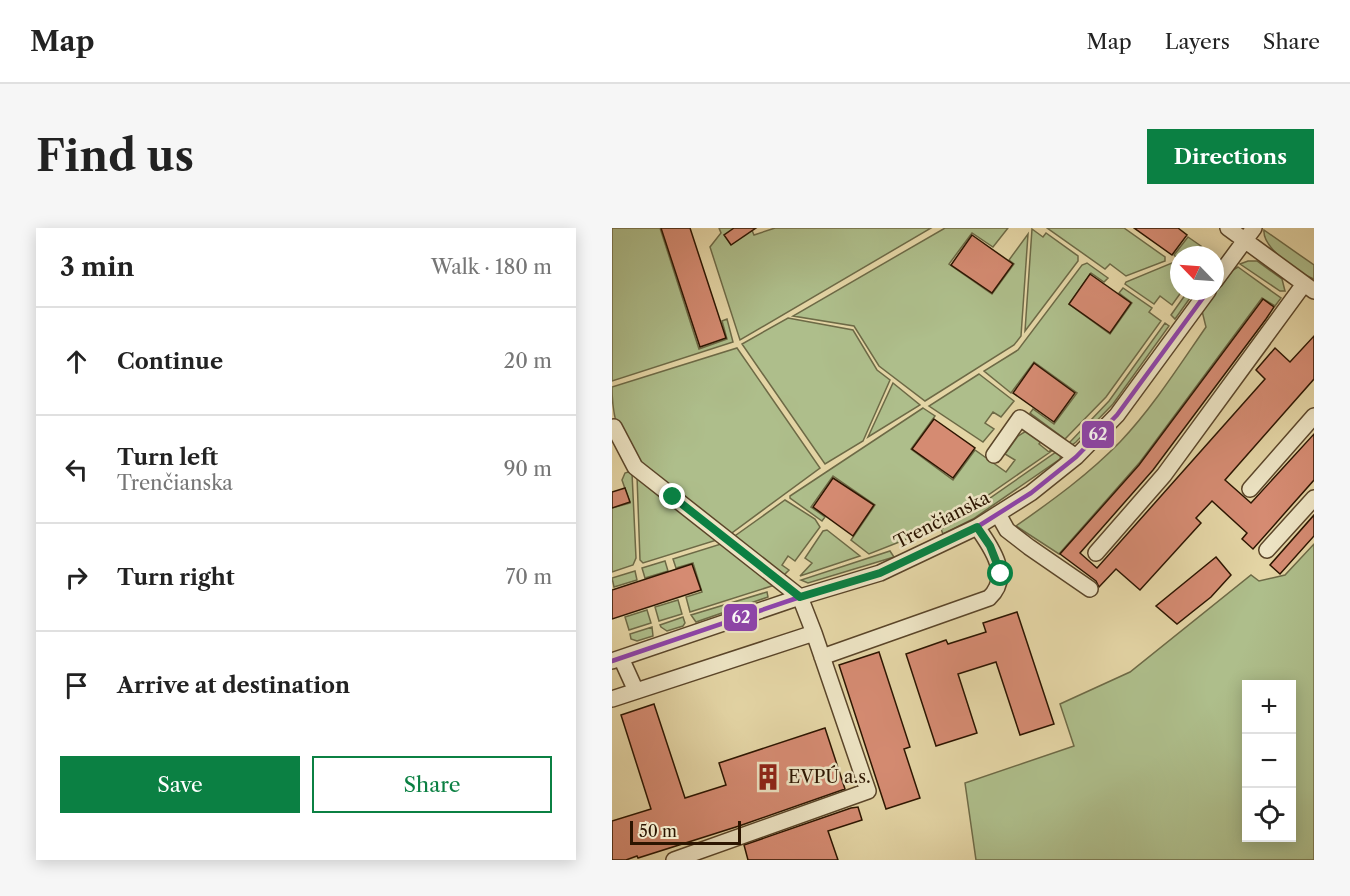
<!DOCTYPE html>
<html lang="en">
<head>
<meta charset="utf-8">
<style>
  body { margin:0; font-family:"Libre Caslon Text",serif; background:#f6f6f6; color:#222 }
  .controls { position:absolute; right:18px; bottom:18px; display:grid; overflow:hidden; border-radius:0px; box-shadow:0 3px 15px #0003 }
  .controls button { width:54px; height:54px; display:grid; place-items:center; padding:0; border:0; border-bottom:2px solid #e0e0e0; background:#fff; color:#222; font:30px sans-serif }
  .compass { position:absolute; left:558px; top:18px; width:54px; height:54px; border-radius:50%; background:#fff; box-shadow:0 3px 15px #0003; rotate:295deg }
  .scale { position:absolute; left:18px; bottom:15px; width:111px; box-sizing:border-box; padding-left:6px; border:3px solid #2c1500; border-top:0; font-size:16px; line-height:21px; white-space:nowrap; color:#2c1500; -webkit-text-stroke:4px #ede4c4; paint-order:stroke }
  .stop { position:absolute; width:18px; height:18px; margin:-14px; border:4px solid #0b8043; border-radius:50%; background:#fff }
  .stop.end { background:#0b8043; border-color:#fff; box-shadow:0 2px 6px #0008 }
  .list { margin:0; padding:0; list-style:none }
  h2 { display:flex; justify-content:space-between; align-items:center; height:78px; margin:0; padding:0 24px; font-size:26px }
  h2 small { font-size:20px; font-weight:400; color:#767676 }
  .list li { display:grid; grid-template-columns:39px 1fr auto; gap:18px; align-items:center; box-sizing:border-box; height:108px; padding:0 24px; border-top:2px solid #e0e0e0 }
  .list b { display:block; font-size:22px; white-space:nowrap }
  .list p { margin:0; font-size:20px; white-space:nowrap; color:#767676 }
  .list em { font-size:20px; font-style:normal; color:#767676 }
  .actions { display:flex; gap:12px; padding:18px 24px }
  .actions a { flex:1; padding:14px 0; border:2px solid #0b8043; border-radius:0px; text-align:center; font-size:21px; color:#0b8043 }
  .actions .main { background:#0b8043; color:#fff }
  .icon { flex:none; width:33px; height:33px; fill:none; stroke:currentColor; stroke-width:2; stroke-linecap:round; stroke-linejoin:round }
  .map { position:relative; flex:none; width:702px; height:632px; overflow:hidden; border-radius:0px }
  header { display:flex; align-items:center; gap:36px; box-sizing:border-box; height:84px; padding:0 30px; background:#fff; border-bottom:2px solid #e0e0e0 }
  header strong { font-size:28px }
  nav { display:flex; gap:33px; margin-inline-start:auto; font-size:21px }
  .intro { display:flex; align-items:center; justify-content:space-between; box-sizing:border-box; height:144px; padding:0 36px }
  h1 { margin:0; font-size:42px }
  .button { padding:15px 27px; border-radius:0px; background:#0b8043; color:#fff; font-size:21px; font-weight:700 }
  main { display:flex; gap:36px; padding:0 36px }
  aside { flex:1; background:#fff; border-radius:0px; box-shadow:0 3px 15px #0003 }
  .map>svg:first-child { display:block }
  .green { fill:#aebe8b; stroke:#6d6a46; stroke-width:1.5; fill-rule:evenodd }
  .building { fill:#d58b72; stroke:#2c1500; stroke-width:1.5 }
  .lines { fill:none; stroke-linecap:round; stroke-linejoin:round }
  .minor-casing { stroke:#5a4529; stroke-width:18 }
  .minor { stroke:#ede4c4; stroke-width:15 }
  .bus-1-casing { stroke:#ede4c4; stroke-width:9 }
  .bus-1 { stroke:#8e44ad; stroke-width:4.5 }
  .route { stroke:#0b8043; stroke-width:8 }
  .labels { text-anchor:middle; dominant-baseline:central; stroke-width:5; stroke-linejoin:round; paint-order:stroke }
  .street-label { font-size:18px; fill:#2c1500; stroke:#ede4c4 }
  .poi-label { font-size:18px; fill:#2c1500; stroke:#ede4c4; text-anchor:start }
  .line-badge { stroke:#ede4c4; stroke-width:2 }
  .badge-label { font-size:16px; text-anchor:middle; font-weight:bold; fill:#fff }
</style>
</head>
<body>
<header>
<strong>Map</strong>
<nav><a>Map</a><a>Layers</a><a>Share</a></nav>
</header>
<div class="intro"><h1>Find us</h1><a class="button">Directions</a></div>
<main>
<aside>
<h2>3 min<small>Walk · 180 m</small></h2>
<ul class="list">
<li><svg class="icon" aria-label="ahead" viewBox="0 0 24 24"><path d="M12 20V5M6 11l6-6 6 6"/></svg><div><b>Continue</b></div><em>20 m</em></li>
<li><svg class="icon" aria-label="left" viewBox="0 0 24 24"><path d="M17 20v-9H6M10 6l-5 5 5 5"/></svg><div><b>Turn left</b><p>Trenčianska</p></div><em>90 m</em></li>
<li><svg class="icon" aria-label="right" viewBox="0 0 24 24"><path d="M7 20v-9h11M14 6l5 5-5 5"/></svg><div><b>Turn right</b></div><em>70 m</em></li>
<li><svg class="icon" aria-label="arrive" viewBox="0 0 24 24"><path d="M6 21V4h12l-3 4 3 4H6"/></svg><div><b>Arrive at destination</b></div></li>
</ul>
<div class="actions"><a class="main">Save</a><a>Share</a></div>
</aside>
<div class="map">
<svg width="702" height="632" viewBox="0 0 702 632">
  <rect width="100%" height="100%" fill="#e4d5a5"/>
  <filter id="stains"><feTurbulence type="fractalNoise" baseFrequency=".00333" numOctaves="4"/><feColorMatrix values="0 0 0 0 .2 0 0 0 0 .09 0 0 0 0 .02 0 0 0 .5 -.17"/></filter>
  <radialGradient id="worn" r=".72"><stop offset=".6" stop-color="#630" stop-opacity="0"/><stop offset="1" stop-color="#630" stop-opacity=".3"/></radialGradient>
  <path class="green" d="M0 0H48L87 121 115 111 110 93 115 91 121 114 0 153Z
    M107 0H139L142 7 163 0H319L128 112 98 19 109 5Z
    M333 0H396L381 19 360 5 337 36 380 66 402 36 397 32 416 6 409 108 402 117 313 173 267 138 242 98 181 88Z
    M435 0H512L553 29V33L514 48 498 36 493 41Z
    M420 1 431 9 434 5 466 28V33L413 103Z
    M652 2 702 37V51C687 45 650 20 652 2Z
    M576 9 589 18 564 29 562 27Z
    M567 32V63H570L560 77 548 68 542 76 513 56 514 54Z
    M636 33H645L670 51 673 63H668L628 36Z
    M475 35 496 50 492 54 479 45 457 76 498 106 520 75 507 65 511 60 540 80 537 84 549 93 494 169 453 211 418 185 421 181 442 196 465 165 422 134 399 165 372 143 406 122 470 37Z
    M626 39 669 70 663 78 650 70 528 234 447 326 404 298C441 272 477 246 508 214 541 179 567 138 594 99L590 83 621 42Z
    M576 63H583L563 91 559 87Z
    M176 90 241 102 265 142 278 152 251 213 213 236 130 116Z
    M553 95 557 98 501 176 464 214 460 217 457 215 497 173Z
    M125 120 208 240 117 307C85 282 35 251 13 216 3 199 0 178 0 159Z
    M367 146 402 173 389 189 381 184 373 195 382 201 371 214 317 178Z
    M281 155 308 177 256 209Z
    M311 180 323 188 299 221 341 252 363 222 394 244 403 232 393 226 406 208 414 203 431 211 427 216 437 224 442 218 444 220 356 281 300 309 257 326 239 312 263 277 221 248 199 279 213 289 210 293 178 270V268Z
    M447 222 449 227 448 231 361 291 331 306 329 301 358 284Z
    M16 244 20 245 24 330 21 337 0 344V280L18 275 10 252 13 245Z
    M25 248 108 311 31 335 28 332Z
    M173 272 203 291 208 299 183 333 176 328 170 337 177 342 172 347 120 310Z
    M215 302 248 328 188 348 200 335 193 330 211 303Z
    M112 315 166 356 78 384 74 369 90 364 81 335 64 340 61 331Z
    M702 316V632H364L353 555 462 518 448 476 518 444 639 347 647 353 673 347ZM634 457H680V610H634Z
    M278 323 282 329 196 355 189 352Z
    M53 333 56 343 33 350 30 340Z
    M23 343 25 352 2 359 0 350Z
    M155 364 156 369 84 394 79 387Z
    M66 372 70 386 47 393 43 379Z
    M35 382 39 395 17 402 13 389Z
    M71 389 73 395 71 398 55 403 49 399 48 397Z
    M40 399 41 408 25 413 19 411 18 406Z"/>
  <path class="building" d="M49 0H78L114 110 88 119Z
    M122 0H144L119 17 112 7Z
    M522 0H566L575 7 560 27Z
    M360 7 401 36 380 65 339 37Z
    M478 46 519 75 498 105 457 76Z
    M651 71 662 79 654 91 541 242 468 325 485 340 653 151 644 142 663 120 678 134 702 108V151L613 252 639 275 702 206V252L641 321 630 311 635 305 600 273 584 290 589 295 528 362 504 341 487 359 484 353 448 326 527 237Z
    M422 135 463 165 442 194 401 165Z
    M322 191 363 220 341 250 300 221Z
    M221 250 262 277 241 308 201 279Z
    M13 260 18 274 0 280V264Z
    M702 287V308L668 346 658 337Z
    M604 329 619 347 599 369 565 396 544 378Z
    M80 336 89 362 0 391V362Z
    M405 384 442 496 408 507 384 434 346 446 365 505 324 518 294 426 334 412 336 416 374 404 371 395Z
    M267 424 298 519 292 521 308 570 274 581 227 437Z
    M42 476 73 570 114 557 107 535 213 500 233 561 127 598 26 630 25 628 14 632H0V593L39 581 9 487Z
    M246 579 250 592 216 603 226 632H136L132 617 239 580Z"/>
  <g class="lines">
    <defs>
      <path id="minor" d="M616 0 702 63
        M603 53 642 0
        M0 200 2 199 23 239 188 369 202 405 0 471
        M382 227 408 190 464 229
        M638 261 702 188
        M386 286 395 302 417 319 478 361
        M655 322 702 270
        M484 325 552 247 692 56
        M210 429 377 370C400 349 380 320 365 299
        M9 430 24 463
        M0 433 188 369 268 345 365 299 419 265 464 229 505 187 596 63
        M62 632 256 563 202 405"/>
    </defs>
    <use href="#minor" class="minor-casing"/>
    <use href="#minor" class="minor"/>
    <defs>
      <path id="bus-1" d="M0 433 188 369 268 345 365 299 419 265 464 229 505 187 596 63"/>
    </defs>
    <use href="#bus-1" class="bus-1-casing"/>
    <use href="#bus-1" class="bus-1"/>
  </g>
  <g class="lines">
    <path class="route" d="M61 269 188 369 268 345 365 299 378 318 389 346"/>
  </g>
  <defs>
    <symbol id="building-bare" viewBox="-9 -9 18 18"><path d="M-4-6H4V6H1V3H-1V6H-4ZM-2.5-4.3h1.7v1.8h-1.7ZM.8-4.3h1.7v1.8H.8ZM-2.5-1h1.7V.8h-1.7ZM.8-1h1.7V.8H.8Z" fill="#8f2418" stroke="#ede4c4" stroke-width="2.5" paint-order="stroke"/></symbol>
  </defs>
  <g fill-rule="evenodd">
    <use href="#building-bare" x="137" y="530" width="38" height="38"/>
  </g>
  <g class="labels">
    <g class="street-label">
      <text transform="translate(330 292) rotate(-27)">Trenčianska</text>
    </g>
    <g class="poi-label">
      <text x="176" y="549">EVPÚ a.s.</text>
    </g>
  </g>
  <g class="line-badge">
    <rect x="469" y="192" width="34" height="29" rx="6" fill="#8e44ad"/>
    <rect x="111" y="375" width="35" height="29" rx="6" fill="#8e44ad"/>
  </g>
  <g class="badge-label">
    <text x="486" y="212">62</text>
    <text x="129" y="395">62</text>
  </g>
  <rect width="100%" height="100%" filter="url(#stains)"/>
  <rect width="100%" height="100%" fill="url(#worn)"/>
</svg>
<div class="controls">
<button>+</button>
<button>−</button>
<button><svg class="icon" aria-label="locate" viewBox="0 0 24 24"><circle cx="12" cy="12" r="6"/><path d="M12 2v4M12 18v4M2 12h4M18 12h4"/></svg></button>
</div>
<svg class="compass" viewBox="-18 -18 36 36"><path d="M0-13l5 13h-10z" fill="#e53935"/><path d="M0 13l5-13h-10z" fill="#767676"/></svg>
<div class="scale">50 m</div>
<div class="stop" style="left:389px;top:346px"></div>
<div class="stop end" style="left:61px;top:269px"></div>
</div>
</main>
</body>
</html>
